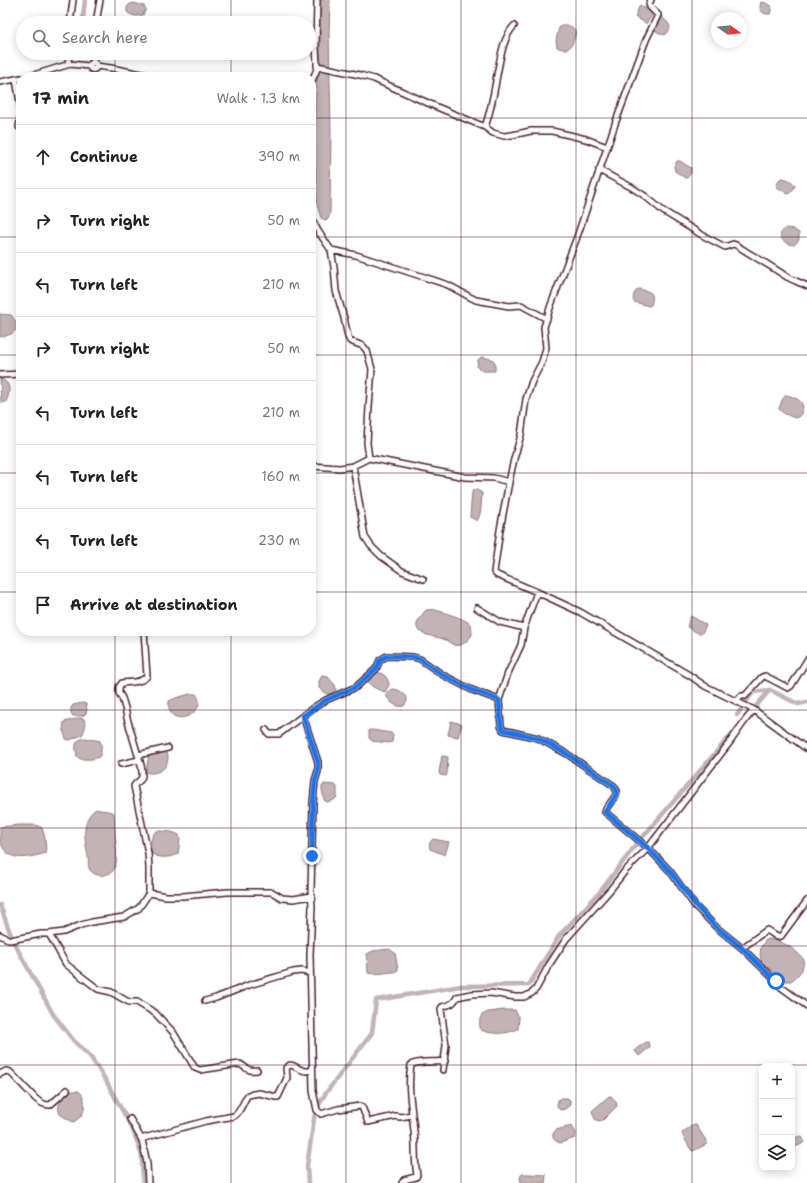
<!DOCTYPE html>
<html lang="en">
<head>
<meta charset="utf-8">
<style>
  body { margin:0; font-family:"Shantell Sans",sans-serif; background:#f2f2f2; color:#222 }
  .controls { position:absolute; right:12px; bottom:12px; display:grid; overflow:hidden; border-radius:8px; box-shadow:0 2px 10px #0003 }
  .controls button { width:36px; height:36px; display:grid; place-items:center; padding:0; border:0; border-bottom:1px solid #e0e0e0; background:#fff; color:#222; font:20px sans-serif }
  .compass { position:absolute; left:711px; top:12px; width:36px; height:36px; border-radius:50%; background:#fff; box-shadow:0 2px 10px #0003; rotate:105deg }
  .stop { position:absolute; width:12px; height:12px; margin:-9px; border:3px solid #1a73e8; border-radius:50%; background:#fff }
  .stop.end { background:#1a73e8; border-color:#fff; box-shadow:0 1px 4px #0008 }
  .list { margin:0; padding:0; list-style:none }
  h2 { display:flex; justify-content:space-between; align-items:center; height:52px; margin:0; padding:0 16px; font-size:17px }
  h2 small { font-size:13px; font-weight:400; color:#767676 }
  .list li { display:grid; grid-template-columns:26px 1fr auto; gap:12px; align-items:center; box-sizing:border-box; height:64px; padding:0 16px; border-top:1px solid #e0e0e0 }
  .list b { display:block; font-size:15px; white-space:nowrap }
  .list em { font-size:13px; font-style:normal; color:#767676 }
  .icon { flex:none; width:22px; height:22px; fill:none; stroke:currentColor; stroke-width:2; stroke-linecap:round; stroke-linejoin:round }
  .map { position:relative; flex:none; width:807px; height:1183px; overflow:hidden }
  .search { position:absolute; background:#fff; box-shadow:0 2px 10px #0003; left:16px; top:16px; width:300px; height:44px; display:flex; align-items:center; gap:10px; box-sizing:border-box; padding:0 14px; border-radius:22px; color:#767676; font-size:15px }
  .panel { position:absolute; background:#fff; box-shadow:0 2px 10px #0003; left:16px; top:72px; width:300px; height:564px; border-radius:16px }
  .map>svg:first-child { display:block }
  .water { fill:#c1b3b6; stroke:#91787e }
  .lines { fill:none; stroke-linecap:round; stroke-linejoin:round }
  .canal { stroke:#c1b3b6; stroke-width:4.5 }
  .minor-casing { stroke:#4a1f2b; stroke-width:8 }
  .minor { stroke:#fff; stroke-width:5 }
  .route { stroke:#1a73e8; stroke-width:5 }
  .grid { fill:none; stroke:#4a1f2b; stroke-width:1; stroke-opacity:0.55 }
</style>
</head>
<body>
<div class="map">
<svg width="807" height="1183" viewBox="0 0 807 1183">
  <rect width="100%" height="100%" fill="#fff"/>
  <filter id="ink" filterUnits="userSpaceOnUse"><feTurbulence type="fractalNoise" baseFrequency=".025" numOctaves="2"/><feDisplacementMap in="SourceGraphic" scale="8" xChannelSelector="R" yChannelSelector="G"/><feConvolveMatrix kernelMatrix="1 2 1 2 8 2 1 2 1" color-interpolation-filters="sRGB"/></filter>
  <g filter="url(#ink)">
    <path class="water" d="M320 0H330L329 32 331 130 330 213 328 219 325 220 321 218 317 205 314 131 315 103 319 55Z
      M761 2 766 3 772 7 770 14C762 15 758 9 761 2Z
      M134 3 144 6 146 9 143 15C137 17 131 16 127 12V7L130 4Z
      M640 5 651 12 652 15 647 23H645L636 17 635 16Z
      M659 16H661L668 23 670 27 669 31 665 35 661 34 653 29Z
      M563 25C569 25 574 27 576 32 573 43 571 54 557 47L556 40 559 28Z
      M677 161H680L691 168V173L687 178H685L675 171 674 166Z
      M781 178C786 178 792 181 795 185 794 189 792 192 788 194L777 187 776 186 779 180Z
      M786 228 793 229 799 233V240L794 245C784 244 774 236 786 228Z
      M639 289C651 292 655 292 651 305L649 306 634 302C632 298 634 291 639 289Z
      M0 314 11 315C23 328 15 335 0 337Z
      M481 357 492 359 495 362V371H483L477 367 478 360Z
      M0 379C12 382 10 393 6 402L1 403Z
      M786 395C794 397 806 401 802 411 801 415 799 417 795 418 790 416 783 414 779 409L782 400Z
      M475 489 482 493C481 502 482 513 477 521L470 517 472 492 473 490Z
      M426 610C429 610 432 609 435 610 441 611 465 619 469 623 472 626 472 630 472 635 469 639 465 644 460 645 452 647 450 641 443 639 438 637 433 637 428 635 410 630 417 620 426 610Z
      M691 616 706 625 702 633H698L687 627 689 620Z
      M375 672C384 673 388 677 389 685L385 692C378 690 369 686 367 680Z
      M322 676 328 677 335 685 336 690 330 694H327L319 688V681Z
      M392 689C399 689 402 692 407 697V701L404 706C396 708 387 701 386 693L390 690Z
      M190 694H196C211 714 165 732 169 701L176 698Z
      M83 703 86 704 87 710 86 713 83 716H73L71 713V708L73 705Z
      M80 718 84 719C86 725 85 730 82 735L70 740 66 739 63 730 64 722Z
      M451 721 462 724 458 737 448 735Z
      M369 730H372L391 733 393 735 392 742 389 743 372 741 369 738Z
      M85 738 100 741C102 744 101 747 101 751 102 761 88 759 80 759L77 756C75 746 74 740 85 738Z
      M163 751 168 755C169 767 160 774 148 773L146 770 149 755Z
      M442 756 448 757 447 774 446 776 440 775 439 772Z
      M324 784 335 785 337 787V797L334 800 327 802 324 800C324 797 321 789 322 787Z
      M96 809C101 811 109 810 114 813 115 819 114 825 115 831 115 842 120 862 113 871 111 873 108 874 105 875 100 876 94 875 91 871 87 868 89 861 88 857 85 840 80 820 96 809Z
      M18 825H36L42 828 45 838 46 853C28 858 6 864 0 840 0 836 0 831 0 827Z
      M156 831C163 831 173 831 179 835L180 840 178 854C169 858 159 859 151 853 150 845 150 837 156 831Z
      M433 839 449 842 445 855 430 849C429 845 429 842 433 839Z
      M768 939C780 939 797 950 804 960L802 970 796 977 791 981H786L762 963 760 955 761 947 765 941Z
      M389 949 395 953 398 970 395 972C387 972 377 975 368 973L367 954 373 951Z
      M504 1010H515L519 1018 518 1029C508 1034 492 1035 481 1030 479 1026 479 1019 482 1015L488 1012Z
      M646 1042H648L650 1047 639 1056 635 1051 636 1049Z
      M71 1091C72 1091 77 1091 78 1091 82 1093 83 1096 84 1100 86 1110 82 1118 73 1122 69 1120 64 1117 61 1115 54 1107 63 1094 71 1091Z
      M609 1096H611C614 1099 617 1102 617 1106L603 1120 598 1121 595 1119 592 1111Z
      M561 1098H567L570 1100V1105L565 1109 560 1110 557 1106 558 1100Z
      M693 1125H696L707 1142V1144L693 1151 691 1150 682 1134 683 1132Z
      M572 1126 576 1133 575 1138 560 1143C553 1141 550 1135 556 1130Z
      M800 1136 803 1138 804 1142 802 1144 792 1148V1139Z
      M522 1174H529L546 1175 545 1183H521L520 1177Z"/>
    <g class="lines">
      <path class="canal" d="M83 18 85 0
        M751 712 770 690
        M737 715 753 692 770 690 798 704 807 702
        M0 905 13 941 53 1014 74 1041 90 1056 105 1079 133 1130 142 1156 143 1183
        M308 1183 307 1166 315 1112 325 1094 372 1033 376 1000 461 986 529 985 559 936 599 893 635 846 737 728"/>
      <defs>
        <path id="minor" d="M651 0 649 4 650 7 658 15 646 40 615 124 577 237 551 305 544 327 546 348 542 362 532 381 526 399 521 435 514 459 509 482 500 530 494 572 497 575 537 592 580 612 689 675 705 686 754 710 807 749
          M70 23 73 0
          M96 23 100 0
          M89.5 66a3.5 3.5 0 1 1 7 0a3.5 3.5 0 1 1-7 0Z
          M93 63 94 53
          M68 64 69 53
          M96 66 111 68 157 77
          M317 66 360 75 374 79 437 107 485 127 493 133 504 136 512 135 531 131H552L586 139 607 147
          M27 77 70 64 89 66
          M16 80 21 108
          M0 82 21 78
          M311 83 317 69V63L316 48 317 0
          M21 114 19 127 21 129
          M485 127C491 110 494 93 497 75 500 60 503 37 514 26
          M599 170 631 187 645 196 663 211 702 235 725 247 733 244 736 245C753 256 771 266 787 277 793 280 801 283 807 286
          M311 217 318 231 331 250 334 267 336 291 344 318 348 337 350 341 363 346 367 351 372 369 369 407 367 443 369 458
          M331 250 356 255 424 277 448 285 470 297 476 300 509 306 521 305 547 319
          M0 375 21 374
          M311 466 340 468 353 466 369 458 465 477 494 478 509 482
          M353 466 365 537 371 546 381 556 402 571 423 579
          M537 592 524 628 521 645 508 673 499 700 501 726 503 730 538 738 567 754 614 786 617 791 616 795 606 809 605 812 648 848 670 871 695 906 716 927 742 948 767 930 777 937 781 936 807 901
          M477 608 500 622 524 628
          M144 631 147 676C142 683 130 682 122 683L119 687V693L122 698 125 708 127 718 137 752 138 755C140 760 144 775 141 779 139 782 136 782 134 786L148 853 149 868V893L166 896H183L227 892H272L282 898 293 899 312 896
          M737 701 741 696H745L762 677 765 676 788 688 791 686 807 660
          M303 716 318 762V771L315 781 313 803 311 891 312 906 310 955 313 1091 317 1110 321 1114 338 1109 361 1106 362 1107 368 1122 396 1116 400 1117 412 1115
          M266 730 269 734H279L313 708 326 700 356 687 376 669 380 660 387 656 413 657 420 659 443 675 472 690 499 700
          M138 755 168 748
          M121 764 139 760
          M49 934 64 932 81 925 92 922 124 917 139 908 149 893
          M0 935 10 940 41 934H49L66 964 81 976 98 989 111 992 125 1000 129 1002H137L155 1013 173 1032 195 1068 200 1070 240 1064C248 1069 248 1071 257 1070
          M742 948 776 981 781 987 807 1006
          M205 1001 216 998 249 985 293 972 302 971 310 973
          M443 1070 446 1045 441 1009 442 1007C450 1004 453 1005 457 997L471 994 491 993 515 997H524L532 993 536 989 549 965 566 939 610 890 625 871 648 848 730 742 744 722 752 712 755 711
          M0 1074 6 1071 10 1072 36 1099C41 1103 44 1105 50 1105L67 1090
          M130 1119 142 1140
          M148 1183 147 1163 142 1140 144 1138 206 1121 234 1116C241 1112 243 1101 248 1095L259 1093 276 1097H278L287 1078 286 1068 290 1065C295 1065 297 1069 302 1070 306 1072 309 1071 312 1070
          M402 1183 404 1180 416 1177 417 1175C414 1160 416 1146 414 1131 412 1109 407 1088 411 1065 419 1060 435 1063 445 1061"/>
      </defs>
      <use href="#minor" class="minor-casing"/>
      <use href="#minor" class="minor"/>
    </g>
  </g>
  <g class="lines" filter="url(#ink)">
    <path class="route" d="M312 856 313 803 315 781 318 771V762L303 716 326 700 356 687 376 669 380 660 387 656 413 657 420 659 443 675 472 690 499 700 501 726 503 730 538 738 567 754 614 786 617 791 616 795 605 812 648 848 670 871 696 906 716 927 742 948 776 981"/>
  </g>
  <path class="grid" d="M115 0V23M231 0V23M346 0V1183M461 0V1183M576 0V1183M692 0V1183M115 53V77M231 53V77M0 118H21M311 118H807M0 237H21M311 237H807M0 355H21M311 355H807M0 473H21M311 473H807M0 592H21M311 592H807M115 631V1183M231 631V1183M0 710H807M0 828H807M0 946H807M0 1065H807"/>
</svg>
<div class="controls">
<button>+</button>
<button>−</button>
<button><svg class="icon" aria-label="layers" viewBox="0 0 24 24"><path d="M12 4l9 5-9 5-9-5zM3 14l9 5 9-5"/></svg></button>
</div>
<svg class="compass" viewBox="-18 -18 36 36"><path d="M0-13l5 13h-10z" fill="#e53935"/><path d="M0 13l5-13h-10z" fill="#767676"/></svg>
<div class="stop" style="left:776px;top:981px"></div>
<div class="stop end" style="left:312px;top:856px"></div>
<div class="search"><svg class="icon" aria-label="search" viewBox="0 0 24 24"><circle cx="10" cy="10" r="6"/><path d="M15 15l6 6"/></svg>Search here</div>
<section class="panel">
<h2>17 min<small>Walk · 1.3 km</small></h2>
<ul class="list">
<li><svg class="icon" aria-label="ahead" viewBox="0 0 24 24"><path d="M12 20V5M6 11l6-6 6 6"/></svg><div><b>Continue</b></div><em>390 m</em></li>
<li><svg class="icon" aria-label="right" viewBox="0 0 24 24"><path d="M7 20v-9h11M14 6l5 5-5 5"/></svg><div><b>Turn right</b></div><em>50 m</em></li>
<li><svg class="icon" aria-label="left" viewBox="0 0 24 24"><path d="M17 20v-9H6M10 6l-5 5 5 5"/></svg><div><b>Turn left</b></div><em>210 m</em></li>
<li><svg class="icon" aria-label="right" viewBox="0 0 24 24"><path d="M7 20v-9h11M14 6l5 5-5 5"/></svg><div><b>Turn right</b></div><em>50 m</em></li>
<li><svg class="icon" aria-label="left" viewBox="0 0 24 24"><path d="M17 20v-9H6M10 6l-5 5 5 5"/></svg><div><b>Turn left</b></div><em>210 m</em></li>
<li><svg class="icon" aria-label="left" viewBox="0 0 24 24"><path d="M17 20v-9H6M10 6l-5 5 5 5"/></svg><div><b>Turn left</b></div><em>160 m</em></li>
<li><svg class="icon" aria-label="left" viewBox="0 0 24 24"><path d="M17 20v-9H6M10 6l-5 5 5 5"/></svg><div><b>Turn left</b></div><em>230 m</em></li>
<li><svg class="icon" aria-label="arrive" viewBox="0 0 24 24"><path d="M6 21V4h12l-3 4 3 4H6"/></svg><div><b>Arrive at destination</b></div></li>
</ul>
</section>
</div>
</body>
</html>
